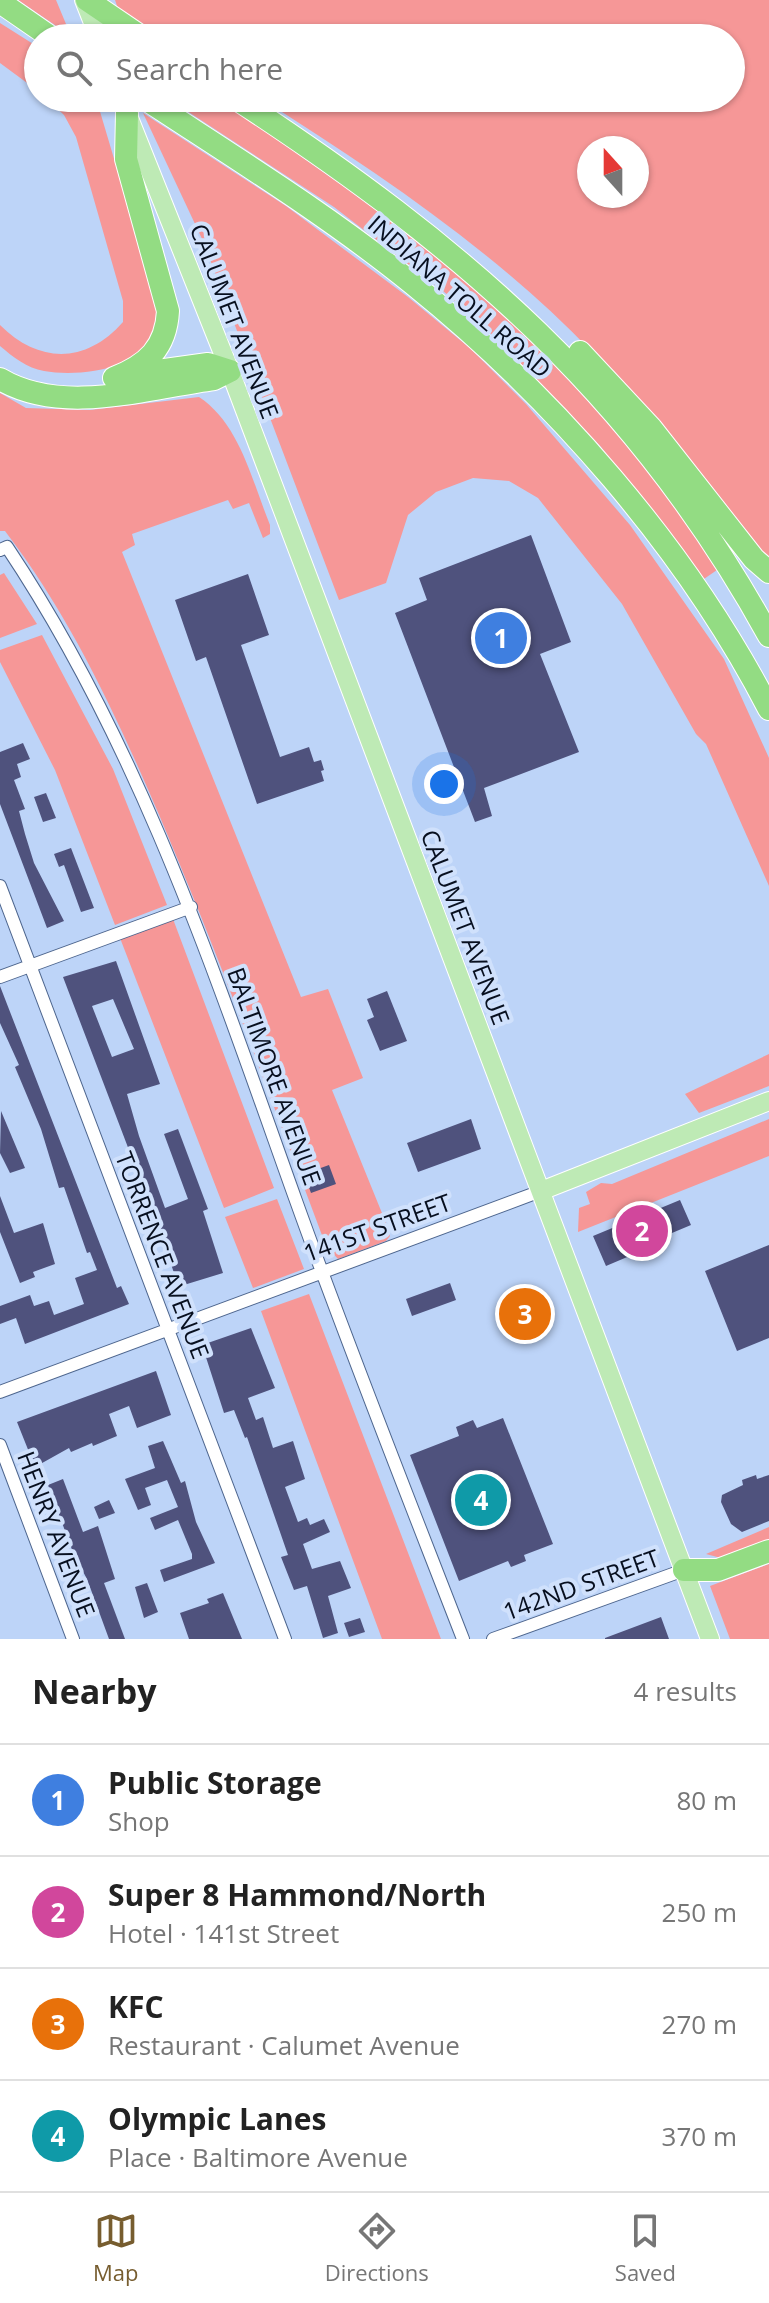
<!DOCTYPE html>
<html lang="en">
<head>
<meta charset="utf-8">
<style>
  body { margin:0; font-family:"Open Sans",sans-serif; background:#f2f2f2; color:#222 }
  .compass { position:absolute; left:577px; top:136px; width:72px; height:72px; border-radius:50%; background:#fff; box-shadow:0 2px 6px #0004; rotate:339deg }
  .you { position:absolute; left:444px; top:784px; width:28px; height:28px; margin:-20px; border:6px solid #fff; border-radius:50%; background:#1a73e8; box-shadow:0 0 0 12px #1a73e833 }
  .badge { display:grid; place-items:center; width:52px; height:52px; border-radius:50%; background:#775d2f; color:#fff; font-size:26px; font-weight:700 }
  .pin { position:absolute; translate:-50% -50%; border:4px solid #fff; box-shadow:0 2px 8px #0006 }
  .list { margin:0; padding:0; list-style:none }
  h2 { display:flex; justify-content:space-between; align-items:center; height:104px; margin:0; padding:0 32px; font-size:34px }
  h2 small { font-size:26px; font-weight:400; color:#767676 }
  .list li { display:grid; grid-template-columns:52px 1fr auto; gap:24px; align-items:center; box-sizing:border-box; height:112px; padding:0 32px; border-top:2px solid #e0e0e0 }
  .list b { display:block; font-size:30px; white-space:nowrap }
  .list p { margin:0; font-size:26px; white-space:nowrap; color:#767676 }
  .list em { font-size:26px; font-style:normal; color:#767676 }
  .icon { flex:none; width:44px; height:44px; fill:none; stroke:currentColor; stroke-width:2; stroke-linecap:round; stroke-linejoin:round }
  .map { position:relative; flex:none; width:769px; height:1639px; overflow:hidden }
  .search { position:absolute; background:#fff; box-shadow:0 2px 6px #0004; left:24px; right:24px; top:24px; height:88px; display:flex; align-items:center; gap:20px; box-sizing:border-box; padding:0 28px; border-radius:44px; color:#767676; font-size:30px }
  .sheet { height:552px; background:#fff }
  nav { display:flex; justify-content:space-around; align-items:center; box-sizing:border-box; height:112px; border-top:2px solid #e0e0e0; background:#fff; font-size:22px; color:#767676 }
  nav a { display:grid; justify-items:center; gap:4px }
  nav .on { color:#775d2f }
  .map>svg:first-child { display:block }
  .green { fill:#f69797; fill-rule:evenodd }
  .building { fill:#4f527d; fill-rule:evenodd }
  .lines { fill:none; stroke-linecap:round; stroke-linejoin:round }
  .minor-casing { stroke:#4e668e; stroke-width:14 }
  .primary-casing { stroke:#fff; stroke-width:20 }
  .motorway-casing { stroke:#fff; stroke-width:24 }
  .minor { stroke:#fff; stroke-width:12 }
  .primary { stroke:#beeab5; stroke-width:18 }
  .motorway { stroke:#93dc83; stroke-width:22 }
  .labels { text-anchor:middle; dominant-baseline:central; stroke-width:8; stroke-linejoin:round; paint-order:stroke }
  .street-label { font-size:24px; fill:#070f1f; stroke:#d0e1fc }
</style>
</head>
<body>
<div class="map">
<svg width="769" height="1639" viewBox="0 0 769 1639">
  <rect width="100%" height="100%" fill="#bdd4f8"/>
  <path class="green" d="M18 0H56L71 36Z
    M115 0H769V559C708 492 655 417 592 352 495 251 377 172 260 98H731V38H163L118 9ZM589 148H637V196H589Z
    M0 23 38 47V91L0 63Z
    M46 98H96L158 307C158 314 159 325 157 332 143 370 78 377 44 371 27 368 13 357 0 346V325C40 365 87 363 123 322V301L76 137 64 115Z
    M167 98C181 98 203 94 216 99 247 112 284 145 312 164 475 277 610 402 717 570L701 581 601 447 501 343 448 295 334 207Z
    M143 113 286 206 408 297 471 349 526 404 630 525 724 659 769 758V886L706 744 696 734 622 604 538 498 509 481 473 478 436 492 408 515 386 583 339 600 203 241Z
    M0 393 26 408 90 410 199 397C240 424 252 481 270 525V534L263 538 249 503 233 509 228 500 132 534 135 545 122 552 301 997 328 989 363 1078 332 1090 386 1223 390 1236 386 1241 338 1259 326 1246C272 1102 220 958 160 817 117 717 71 617 5 531H0Z
    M4 573 37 624 0 638V575Z
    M42 635 113 769 167 905 115 925 55 770 0 662V650Z
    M173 919 274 1188 224 1208 120 938Z
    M769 1054V1086L699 1113 685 1094Z
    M769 1119V1156L578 1232 579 1208 590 1204 586 1192 601 1183 612 1184Z
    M277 1199 304 1269 253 1288 225 1217Z
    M309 1294 441 1639H382L261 1311Z
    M769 1527V1541L721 1558 706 1554Z
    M769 1564V1639H730L710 1586Z"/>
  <path class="building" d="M531 535 571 642 540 654 579 752 484 788 492 816 475 822 395 613 427 600 419 578Z
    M248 574 269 635 241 645 280 757 309 747 314 762 321 760 324 770 321 771 324 781 257 804 206 657 196 661 175 600Z
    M23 743 30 759 17 764 21 777 14 780 25 809 19 811 25 834 34 863 64 921 47 928 0 804V752Z
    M46 793 56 818 43 822 34 797Z
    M71 848 94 908 81 912 64 865 59 867 54 854Z
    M116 961 160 1084 127 1094 139 1136 165 1208 188 1199 164 1134 178 1129 208 1209 203 1211 223 1273 174 1288 169 1275 174 1273 161 1234 63 977ZM113 999 134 1049 112 1057 92 1006Z
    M0 986 117 1288 121 1286 129 1304 25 1344 16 1318 0 1324V1306L30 1295 34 1306 49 1301 54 1315 84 1304 75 1278 97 1270 90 1252 87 1253 64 1187 59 1188 41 1129 15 1067 19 1065 0 1023Z
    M387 991 407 1041 380 1051 367 1020 374 1017 367 999Z
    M1 1111 25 1168 10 1173 0 1153Z
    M471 1119 481 1149 418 1172 407 1143Z
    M329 1165 336 1184 311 1193 304 1174Z
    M0 1196 14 1233 43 1223 55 1264 33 1272 35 1277 20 1283 0 1232Z
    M680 1200 691 1225 660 1238 665 1249 641 1259 639 1252 606 1266 593 1236Z
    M769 1245V1338L737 1351 705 1271Z
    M450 1283 456 1300 412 1316 406 1299Z
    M526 1288 543 1334 525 1341 508 1295Z
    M251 1328 275 1388 248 1398 256 1420 263 1417 273 1448 293 1441 305 1479 285 1487 298 1522 307 1518 310 1525 324 1519 330 1532 303 1544 312 1569 340 1561 351 1588 328 1596 338 1633 323 1638 307 1586 294 1590 281 1557 288 1555 247 1437 245 1438 234 1410 224 1413 202 1345Z
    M156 1371 171 1415 137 1428 129 1406 109 1414 117 1436 93 1446 92 1443 71 1452 69 1448 35 1467 17 1422Z
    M503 1418 553 1544 524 1555 526 1561 511 1567 508 1561 459 1581 410 1455 459 1436 456 1427 473 1420 477 1428Z
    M163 1441 181 1483 185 1481 196 1522 215 1563 164 1582 160 1570 192 1559V1554L178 1520 155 1530 150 1518 178 1507 167 1480 145 1488 151 1505 138 1510 125 1479 155 1468 148 1446Z
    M756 1475 757 1479 769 1475V1521L742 1532 731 1524 721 1502 722 1495 743 1485 742 1480Z
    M63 1479 83 1532 98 1526 115 1579 104 1583 125 1639H109L87 1579 74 1555 48 1485Z
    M109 1500 115 1513 99 1519 94 1507Z
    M147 1583 158 1612 144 1618 135 1587Z
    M223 1593 242 1639H189L180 1613 209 1603 207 1599Z
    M661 1617 669 1639H605V1638Z
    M360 1618 365 1632 349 1637 344 1623Z"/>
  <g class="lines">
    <defs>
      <path id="minor" d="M0 550 7 547C140 746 215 974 295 1198 348 1346 406 1492 463 1639
        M0 886 285 1639
        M0 977 191 907
        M0 1392 541 1191
        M0 1445 73 1639
        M493 1639 684 1570"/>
      <path id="primary" d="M84 0 99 38
        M121 98 230 371 710 1639
        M541 1191 769 1101"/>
      <path id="motorway" d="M87 0 143 38
        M0 2 52 38
        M144 98C235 158 328 215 413 284 553 397 686 548 769 709
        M235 98C462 246 637 395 769 636
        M580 352 651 428 754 559 769 572
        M129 375 208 364 230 371
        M114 378C147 365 166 348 168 311L126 159 127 113
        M0 379C62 416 147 388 214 379L230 371
        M684 1570H718L769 1551"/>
    </defs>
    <use href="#minor" class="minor-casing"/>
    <use href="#primary" class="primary-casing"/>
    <use href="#motorway" class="motorway-casing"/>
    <use href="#minor" class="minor"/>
    <use href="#primary" class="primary"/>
    <use href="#motorway" class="motorway"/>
  </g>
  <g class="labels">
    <g class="street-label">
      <text transform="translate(460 296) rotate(41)">INDIANA TOLL ROAD</text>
      <text transform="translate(235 321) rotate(69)">CALUMET AVENUE</text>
      <text transform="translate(466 927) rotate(69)">CALUMET AVENUE</text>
      <text transform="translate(275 1076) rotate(70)">BALTIMORE AVENUE</text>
      <text transform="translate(377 1227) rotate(-20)">141ST STREET</text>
      <text transform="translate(163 1255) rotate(69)">TORRENCE AVENUE</text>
      <text transform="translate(57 1534) rotate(69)">HENRY AVENUE</text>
      <text transform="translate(581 1584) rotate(-20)">142ND STREET</text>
    </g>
  </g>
</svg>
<svg class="compass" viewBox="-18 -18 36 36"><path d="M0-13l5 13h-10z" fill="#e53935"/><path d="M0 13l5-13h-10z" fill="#767676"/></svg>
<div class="you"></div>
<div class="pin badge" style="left:501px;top:638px;background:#3f7fe0">1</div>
<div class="pin badge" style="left:642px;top:1231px;background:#d1479c">2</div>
<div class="pin badge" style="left:525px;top:1314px;background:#e8710a">3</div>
<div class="pin badge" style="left:481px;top:1500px;background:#0f9aa8">4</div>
<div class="search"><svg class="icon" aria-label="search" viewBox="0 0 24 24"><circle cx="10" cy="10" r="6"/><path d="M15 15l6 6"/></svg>Search here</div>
</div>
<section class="sheet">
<h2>Nearby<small>4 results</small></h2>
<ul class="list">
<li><span class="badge" style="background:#3f7fe0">1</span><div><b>Public Storage</b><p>Shop</p></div><em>80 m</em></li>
<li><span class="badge" style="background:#d1479c">2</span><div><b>Super 8 Hammond/North</b><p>Hotel · 141st Street</p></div><em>250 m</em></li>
<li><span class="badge" style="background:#e8710a">3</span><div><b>KFC</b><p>Restaurant · Calumet Avenue</p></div><em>270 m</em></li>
<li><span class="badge" style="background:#0f9aa8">4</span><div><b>Olympic Lanes</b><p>Place · Baltimore Avenue</p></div><em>370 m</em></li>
</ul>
</section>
<nav>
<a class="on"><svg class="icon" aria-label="map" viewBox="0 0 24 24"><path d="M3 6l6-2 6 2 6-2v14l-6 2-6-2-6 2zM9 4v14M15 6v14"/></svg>Map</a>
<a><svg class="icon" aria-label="directions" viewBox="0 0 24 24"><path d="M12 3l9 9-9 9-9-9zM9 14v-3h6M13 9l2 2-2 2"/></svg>Directions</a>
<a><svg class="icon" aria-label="saved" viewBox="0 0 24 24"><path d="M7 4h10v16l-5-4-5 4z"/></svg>Saved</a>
</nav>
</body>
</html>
